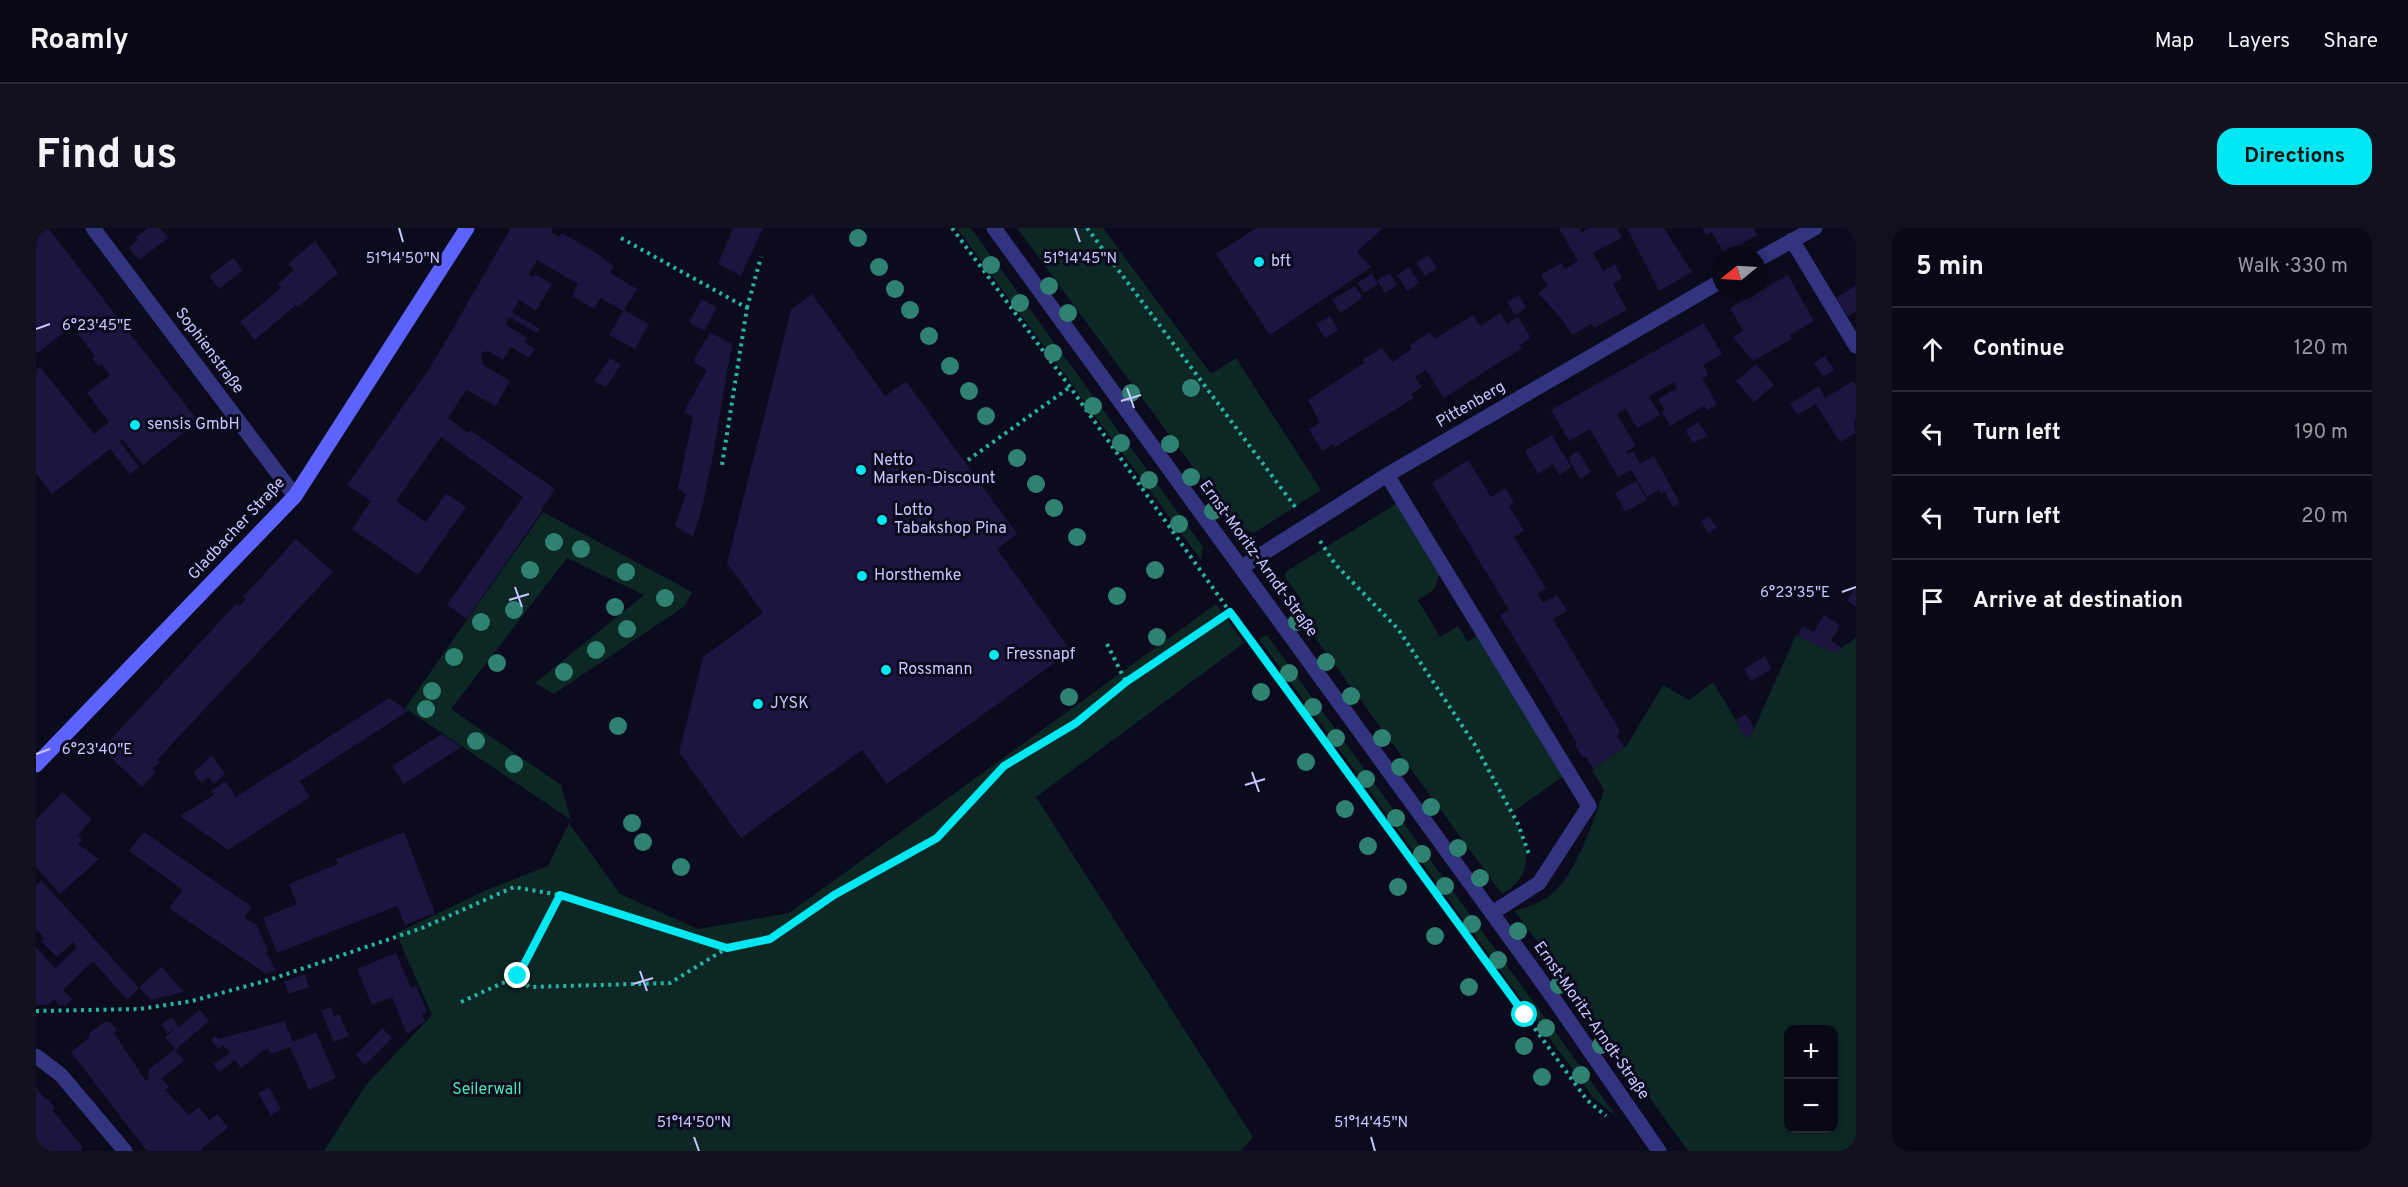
<!DOCTYPE html>
<html lang="en">
<head>
<meta charset="utf-8">
<style>
  body { margin:0; font-family:Overpass,sans-serif; background:#12111f; color:#f1f3f6 }
  .controls { position:absolute; right:18px; bottom:18px; display:grid; overflow:hidden; border-radius:12px; box-shadow:0 3px 9px #0003 }
  .controls button { width:54px; height:54px; display:grid; place-items:center; padding:0; border:0; border-bottom:2px solid #292935; background:#090816; color:#f1f3f6; font:30px sans-serif }
  .compass { position:absolute; left:1676px; top:18px; width:54px; height:54px; border-radius:50%; background:#090816; box-shadow:0 3px 9px #0003; rotate:252deg }
  .stop { position:absolute; width:18px; height:18px; margin:-14px; border:4px solid #00e8f1; border-radius:50%; background:#fff }
  .stop.end { background:#00e8f1; border-color:#fff; box-shadow:0 2px 6px #0008 }
  .list { margin:0; padding:0; list-style:none }
  h2 { display:flex; justify-content:space-between; align-items:center; height:78px; margin:0; padding:0 24px; font-size:26px }
  h2 small { font-size:20px; font-weight:400; color:#999aa1 }
  .list li { display:grid; grid-template-columns:39px 1fr auto; gap:18px; align-items:center; box-sizing:border-box; height:84px; padding:0 24px; border-top:2px solid #292935 }
  .list b { display:block; font-size:22px; white-space:nowrap }
  .list em { font-size:20px; font-style:normal; color:#999aa1 }
  .icon { flex:none; width:33px; height:33px; fill:none; stroke:currentColor; stroke-width:2; stroke-linecap:round; stroke-linejoin:round }
  .map { position:relative; flex:none; width:1820px; height:923px; overflow:hidden; border-radius:18px }
  header { display:flex; align-items:center; gap:36px; box-sizing:border-box; height:84px; padding:0 30px; background:#090816; border-bottom:2px solid #292935 }
  header strong { font-size:28px }
  nav { display:flex; gap:33px; margin-inline-start:auto; font-size:21px }
  .intro { display:flex; align-items:center; justify-content:space-between; box-sizing:border-box; height:144px; padding:0 36px }
  h1 { margin:0; font-size:42px }
  .button { padding:15px 27px; border-radius:18px; background:#00e8f1; color:#111; font-size:21px; font-weight:700 }
  main { display:flex; gap:36px; padding:0 36px }
  aside { flex:1; background:#090816; border-radius:18px; box-shadow:0 3px 9px #0003 }
  .map>svg:first-child { display:block }
  .green { fill:#0d2725; fill-rule:evenodd }
  .building { fill:#1b153f }
  .lines { fill:none; stroke-linecap:round; stroke-linejoin:round }
  .path { stroke:#26b4a3; stroke-width:4; stroke-dasharray:3 4.5; stroke-linecap:butt }
  .minor { stroke:#32347f; stroke-width:15 }
  .secondary { stroke:#5d63ff; stroke-width:15 }
  .tree { fill:#2f8271 }
  .route { stroke:#00e8f1; stroke-width:8 }
  .ticks { fill:none; stroke:#c9c6ff; stroke-width:2 }
  .poi-dot { fill:#00e8f1; stroke:#0c0a1d; stroke-width:2 }
  .labels { text-anchor:middle; dominant-baseline:central; stroke-width:6; stroke-linejoin:round; paint-order:stroke }
  .poi-label { font-size:16px; fill:#c9c6ff; stroke:#0c0a1d; text-anchor:start }
  .street-label { font-size:16px; fill:#c9c6ff; stroke:#0c0a1d }
  .park-label { font-size:16px; fill:#4ce5b6; stroke:#0c0a1d }
  .ticks-label { font-size:15px; text-anchor:middle; fill:#c9c6ff; stroke:#0c0a1d; stroke-width:6; stroke-linejoin:round; paint-order:stroke }
</style>
</head>
<body>
<header>
<strong>Roamly</strong>
<nav><a>Map</a><a>Layers</a><a>Share</a></nav>
</header>
<div class="intro"><h1>Find us</h1><a class="button">Directions</a></div>
<main>
<div class="map">
<svg width="1820" height="923" viewBox="0 0 1820 923">
  <rect width="100%" height="100%" fill="#0c0a1d"/>
  <path class="green" d="M921 0H935L1167 319 1165 332Z
    M981 0H1067L1175 146 1200 130 1285 262 1218 305 1201 299Z
    M1363 274 1405 342 1398 362 1382 372 1404 409 1422 398 1432 414 1444 406 1529 547 1475 585C1492 617 1502 644 1466 666L1256 378 1265 371 1248 348 1251 343Z
    M507 284 656 364 649 378 518 466 499 455 608 367 531 330 415 481 525 557 535 592 369 480Z
    M1180 376 1208 415 1000 569 1217 909 1205 923H288L330 857 396 787 360 705 453 661 512 638 533 595 584 666 662 701 753 685Z
    M1231 407 1581 889 1558 871 1223 411Z
    M1760 407 1799 424 1820 410V923H1652L1479 683C1489 679 1500 676 1509 671 1538 654 1558 592 1568 562L1556 542 1591 517 1627 457 1653 472 1677 454 1708 506 1714 510ZM1752 802H1798V900H1752Z"/>
  <path class="building" d="M0 0H12L162 193 107 237 86 211 84 214 103 239 94 246 74 221 16 266 0 245V142L4 139 58 206 73 194 51 165 74 147 65 136 63 139 56 130 59 128 36 98 0 126Z
    M112 0H124L132 10 103 32 93 20 102 12 100 9Z
    M475 0H514L517 1 515 4 523 9 526 5 560 25 578 38 574 45 601 61 588 82 613 96 599 121 573 107 587 83 564 70 558 81 536 68 542 56 501 32 493 46 497 49 499 46 516 56 500 83 483 72 476 84 504 101 501 105 473 89 469 96 491 110 488 114 499 121 493 130 475 119 467 132 452 123 445 125 447 137 474 153 460 178 430 162 412 190 432 205 434 202 519 261 505 282 506 283 431 391 411 377 487 269 405 209 360 273 390 294 410 265 430 279 382 347 316 301 335 273 311 257 394 140Z
    M697 0H727L705 48 682 36Z
    M1220 0H1347L1321 24 1335 39 1234 107 1180 26Z
    M1523 0H1544L1546 4 1554 0H1581L1586 10 1557 25 1567 43 1579 36 1586 50 1577 56 1591 82 1558 100 1555 96 1536 107 1526 91 1502 65 1512 58 1505 47 1525 35 1529 41 1542 33Z
    M1591 0H1628L1656 44 1623 63Z
    M1666 0H1717L1721 7 1688 26 1676 4 1670 7Z
    M279 13 302 45 262 79 260 77 219 112 204 94 245 60 242 56 258 42 252 36Z
    M1392 27 1401 40 1389 48 1380 35Z
    M197 30 207 42 183 61 173 48Z
    M1373 39 1383 55 1371 63 1361 47Z
    M1354 45 1361 57 1349 65 1341 52Z
    M1336 46 1342 56 1328 65 1321 55Z
    M1752 47 1778 93 1754 107 1756 111 1717 133 1697 109 1707 103 1694 80Z
    M1820 57V83L1812 88 1800 70Z
    M1319 58 1327 70 1304 85 1296 72Z
    M776 66 849 168 870 153 981 306 961 321 1035 423 851 556 826 522 705 610 643 524 667 429 727 385 691 335 755 82Z
    M1483 67 1490 80 1479 87 1471 74Z
    M666 71 681 80 668 103 653 94Z
    M1464 85 1471 96 1482 89 1495 110 1484 117 1486 120 1408 170 1390 142 1379 149 1386 159 1375 166 1378 170 1299 219 1297 216 1286 223 1273 201 1284 195 1272 172 1328 135 1326 132 1346 120 1356 134 1376 121 1374 117 1394 104 1399 111 1437 87 1444 98Z
    M1294 88 1302 102 1289 110 1280 96Z
    M1668 95 1686 126 1667 137 1672 147 1666 150 1681 176 1671 182 1668 178 1634 198 1626 184 1629 183 1622 171 1641 160 1638 154 1613 168 1624 187 1601 200 1590 181 1581 186 1600 218 1590 224 1591 226 1597 223 1604 236 1618 228 1644 275 1637 279 1629 264 1625 266 1623 262 1611 269 1595 242 1582 249 1554 201 1533 213 1515 182Z
    M674 104 696 116 677 228 667 276 657 309 639 298 650 266 642 261 657 189 648 184 671 142 657 134Z
    M1789 128 1798 142 1787 149 1778 135Z
    M574 130 585 137 570 159 558 153Z
    M1720 136 1738 157 1718 174 1700 153Z
    M1817 153 1820 158V191L1818 193 1820 205 1804 214 1780 176 1762 187 1754 176 1783 158 1789 170Z
    M1663 194 1671 208 1657 215 1649 202Z
    M1516 207 1535 239 1523 247 1517 236 1502 246 1489 223Z
    M1542 223 1555 244 1544 251 1532 230Z
    M1432 232 1455 269 1469 260 1478 274 1473 278 1488 303 1478 309 1510 360 1501 366 1507 375 1521 367 1531 383 1517 391 1584 503 1581 508 1588 519 1557 541 1550 529 1547 530 1539 517 1541 516 1527 491 1464 387 1473 382 1396 255Z
    M1600 253 1611 272 1589 284 1579 265Z
    M1673 288 1681 300 1672 305 1665 293Z
    M260 311 297 344 121 532 124 534 117 541 120 544 106 559 66 521 200 376 203 378 210 371 207 369Z
    M1820 358V379L1811 373Z
    M1788 387 1804 397 1795 413 1806 420 1799 425 1762 408 1766 398 1778 404Z
    M1729 428 1736 441 1715 453 1708 441Z
    M353 470 372 483 264 553 274 569 192 622 144 588 178 567 175 563 190 553 200 569Z
    M1710 486 1718 500 1714 510 1708 506 1700 492Z
    M406 506 425 519 368 556 356 538Z
    M176 527 189 546 178 556 172 549 166 555 157 545Z
    M26 564 56 591 42 607 46 612 42 616 63 631 24 666 0 639V592Z
    M108 604 216 679 208 690 220 696 232 722 230 724 240 742 230 746 133 680 147 662 93 623Z
    M368 604 399 685 369 697 361 678 241 725 227 690 261 676 253 656 302 636 300 631Z
    M5 652 103 760 91 772 58 734 55 735 27 762 36 771 30 777H23L18 771 12 777H0V719L19 741 41 719 37 714 21 729 5 713 8 710 0 701V657Z
    M360 725 375 760 380 758 391 784 386 786 389 793 371 806 356 769 336 777 321 741Z
    M126 739 148 764 115 772 103 759Z
    M269 746 273 759 253 766 248 754Z
    M295 779 298 788 303 786 313 808 298 814 285 783Z
    M164 782 173 793 139 822 148 833 126 850 133 859 129 862 153 887 163 879 173 892 182 886 192 900 165 921 166 923H111L35 824 52 811 54 805 68 794H74L81 802 78 805 110 853 114 850 112 848 113 841 139 821 129 809 139 801 131 805 125 796 137 789 142 799Z
    M248 793 257 814 280 804 300 850 273 862 254 819 236 826 231 820 205 840 199 832 183 844 177 836 194 825 187 817 182 821 175 812 180 808 182 811Z
    M346 800 356 810 329 837 320 827Z
    M0 859 9 871 11 870 19 880 16 882 46 918 45 923H0Z
    M233 859 245 881 235 888 222 865Z"/>
  <g class="lines">
    <path class="path" d="M916 0 1034 159 1194 384 1551 872 1570 888
      M1051 0 1260 280
      M585 10 711 80 686 237
      M711 80 725 29
      M932 232 1034 159
      M1284 313 1299 336 1362 401 1439 517 1482 596 1494 629
      M1071 416 1090 454
      M482 748 524 667
      M425 774 482 748 493 759 634 755 691 720
      M0 783 104 781 156 773 233 752 386 700 478 659 524 667 691 720 734 711 798 667 901 610 968 538 1040 495 1090 454 1194 384"/>
    <path class="minor" d="M57 0 259 268
      M958 0 1511 761 1623 923
      M1756 12 1820 118
      M1721 32 1779 0
      M1351 247 1553 578 1503 655 1456 685
      M1206 339 1351 247 1685 53
      M0 828 25 847 89 923"/>
    <path class="secondary" d="M0 537 259 268 431 0"/>
  </g>
  <g class="tree">
    <circle cx="822" cy="10" r="9"/>
    <circle cx="955" cy="37" r="9"/>
    <circle cx="843" cy="39" r="9"/>
    <circle cx="1013" cy="58" r="9"/>
    <circle cx="859" cy="61" r="9"/>
    <circle cx="984" cy="75" r="9"/>
    <circle cx="874" cy="82" r="9"/>
    <circle cx="1032" cy="85" r="9"/>
    <circle cx="893" cy="108" r="9"/>
    <circle cx="1017" cy="125" r="9"/>
    <circle cx="914" cy="138" r="9"/>
    <circle cx="1155" cy="160" r="9"/>
    <circle cx="933" cy="163" r="9"/>
    <circle cx="1095" cy="165" r="9"/>
    <circle cx="1057" cy="178" r="9"/>
    <circle cx="950" cy="188" r="9"/>
    <circle cx="1085" cy="215" r="9"/>
    <circle cx="1134" cy="216" r="9"/>
    <circle cx="981" cy="230" r="9"/>
    <circle cx="1155" cy="249" r="9"/>
    <circle cx="1113" cy="252" r="9"/>
    <circle cx="1000" cy="256" r="9"/>
    <circle cx="1018" cy="280" r="9"/>
    <circle cx="1177" cy="283" r="9"/>
    <circle cx="1143" cy="296" r="9"/>
    <circle cx="1041" cy="309" r="9"/>
    <circle cx="518" cy="314" r="9"/>
    <circle cx="545" cy="321" r="9"/>
    <circle cx="494" cy="342" r="9"/>
    <circle cx="1119" cy="342" r="9"/>
    <circle cx="590" cy="344" r="9"/>
    <circle cx="1081" cy="368" r="9"/>
    <circle cx="629" cy="370" r="9"/>
    <circle cx="579" cy="379" r="9"/>
    <circle cx="478" cy="382" r="9"/>
    <circle cx="445" cy="394" r="9"/>
    <circle cx="1261" cy="394" r="9"/>
    <circle cx="591" cy="401" r="9"/>
    <circle cx="1121" cy="409" r="9"/>
    <circle cx="560" cy="422" r="9"/>
    <circle cx="418" cy="429" r="9"/>
    <circle cx="1290" cy="434" r="9"/>
    <circle cx="461" cy="435" r="9"/>
    <circle cx="528" cy="444" r="9"/>
    <circle cx="1253" cy="445" r="9"/>
    <circle cx="396" cy="463" r="9"/>
    <circle cx="1225" cy="464" r="9"/>
    <circle cx="1315" cy="468" r="9"/>
    <circle cx="1033" cy="469" r="9"/>
    <circle cx="1277" cy="479" r="9"/>
    <circle cx="390" cy="481" r="9"/>
    <circle cx="582" cy="498" r="9"/>
    <circle cx="1300" cy="510" r="9"/>
    <circle cx="1346" cy="510" r="9"/>
    <circle cx="440" cy="513" r="9"/>
    <circle cx="1270" cy="534" r="9"/>
    <circle cx="478" cy="536" r="9"/>
    <circle cx="1364" cy="539" r="9"/>
    <circle cx="1330" cy="551" r="9"/>
    <circle cx="1395" cy="579" r="9"/>
    <circle cx="1309" cy="581" r="9"/>
    <circle cx="1360" cy="590" r="9"/>
    <circle cx="596" cy="595" r="9"/>
    <circle cx="607" cy="614" r="9"/>
    <circle cx="1332" cy="618" r="9"/>
    <circle cx="1422" cy="620" r="9"/>
    <circle cx="1386" cy="626" r="9"/>
    <circle cx="645" cy="639" r="9"/>
    <circle cx="1444" cy="650" r="9"/>
    <circle cx="1409" cy="658" r="9"/>
    <circle cx="1362" cy="659" r="9"/>
    <circle cx="1436" cy="696" r="9"/>
    <circle cx="1482" cy="703" r="9"/>
    <circle cx="1399" cy="708" r="9"/>
    <circle cx="1462" cy="732" r="9"/>
    <circle cx="1523" cy="757" r="9"/>
    <circle cx="1433" cy="759" r="9"/>
    <circle cx="1510" cy="800" r="9"/>
    <circle cx="1565" cy="817" r="9"/>
    <circle cx="1488" cy="818" r="9"/>
    <circle cx="1545" cy="847" r="9"/>
    <circle cx="1506" cy="849" r="9"/>
  </g>
  <g class="lines">
    <path class="route" d="M482 748 524 667 691 720 734 711 798 667 901 610 968 538 1040 495 1090 454 1194 384 1489 787"/>
  </g>
  <path class="ticks" d="M363 0 367 14M1039 0 1044 14M0 101 14 96M1091 160 1098 180M1085 173 1105 167M479 359 486 379M1806 364 1820 359M473 372 493 366M0 526 14 521M1216 544 1223 564M1209 557 1229 551M604 743 611 763M597 756 617 750M658 909 663 923M1335 909 1339 923"/>
  <g class="poi-dot">
    <circle cx="1223" cy="34" r="6"/>
    <circle cx="99" cy="197" r="6"/>
    <circle cx="825" cy="242" r="6"/>
    <circle cx="846" cy="292" r="6"/>
    <circle cx="826" cy="348" r="6"/>
    <circle cx="958" cy="427" r="6"/>
    <circle cx="850" cy="442" r="6"/>
    <circle cx="722" cy="476" r="6"/>
  </g>
  <g class="labels">
    <g class="poi-label">
      <text x="1235" y="34">bft</text>
      <text x="111" y="197">sensis GmbH</text>
      <text x="837" y="233">Netto<tspan x="837" dy="18">Marken-Discount</tspan></text>
      <text x="858" y="283">Lotto<tspan x="858" dy="18">Tabakshop Pina</tspan></text>
      <text x="838" y="348">Horsthemke</text>
      <text x="970" y="427">Fressnapf</text>
      <text x="862" y="442">Rossmann</text>
      <text x="734" y="476">JYSK</text>
    </g>
    <g class="street-label">
      <text transform="translate(173 123) rotate(53)">Sophienstraße</text>
      <text transform="translate(1435 177) rotate(-30)">Pittenberg</text>
      <text transform="translate(201 301) rotate(-47)">Gladbacher Straße</text>
      <text transform="translate(1222 331) rotate(54)">Ernst-Moritz-Arndt-Straße</text>
      <text transform="translate(1555 793) rotate(55)">Ernst-Moritz-Arndt-Straße</text>
    </g>
    <g class="park-label">
      <text x="451" y="862">Seilerwall</text>
    </g>
  </g>
  <g class="ticks-label">
    <text x="367" y="35">51°14'50"N</text>
    <text x="1044" y="35">51°14'45"N</text>
    <text x="61" y="102">6°23'45"E</text>
    <text x="1759" y="369">6°23'35"E</text>
    <text x="61" y="526">6°23'40"E</text>
    <text x="658" y="899">51°14'50"N</text>
    <text x="1335" y="899">51°14'45"N</text>
  </g>
</svg>
<div class="controls">
<button>+</button>
<button>−</button>
</div>
<svg class="compass" viewBox="-18 -18 36 36"><path d="M0-13l5 13h-10z" fill="#e53935"/><path d="M0 13l5-13h-10z" fill="#999aa1"/></svg>
<div class="stop" style="left:1489px;top:787px"></div>
<div class="stop end" style="left:482px;top:748px"></div>
</div>
<aside>
<h2>5 min<small>Walk · 330 m</small></h2>
<ul class="list">
<li><svg class="icon" aria-label="ahead" viewBox="0 0 24 24"><path d="M12 20V5M6 11l6-6 6 6"/></svg><div><b>Continue</b></div><em>120 m</em></li>
<li><svg class="icon" aria-label="left" viewBox="0 0 24 24"><path d="M17 20v-9H6M10 6l-5 5 5 5"/></svg><div><b>Turn left</b></div><em>190 m</em></li>
<li><svg class="icon" aria-label="left" viewBox="0 0 24 24"><path d="M17 20v-9H6M10 6l-5 5 5 5"/></svg><div><b>Turn left</b></div><em>20 m</em></li>
<li><svg class="icon" aria-label="arrive" viewBox="0 0 24 24"><path d="M6 21V4h12l-3 4 3 4H6"/></svg><div><b>Arrive at destination</b></div></li>
</ul>
</aside>
</main>
</body>
</html>
